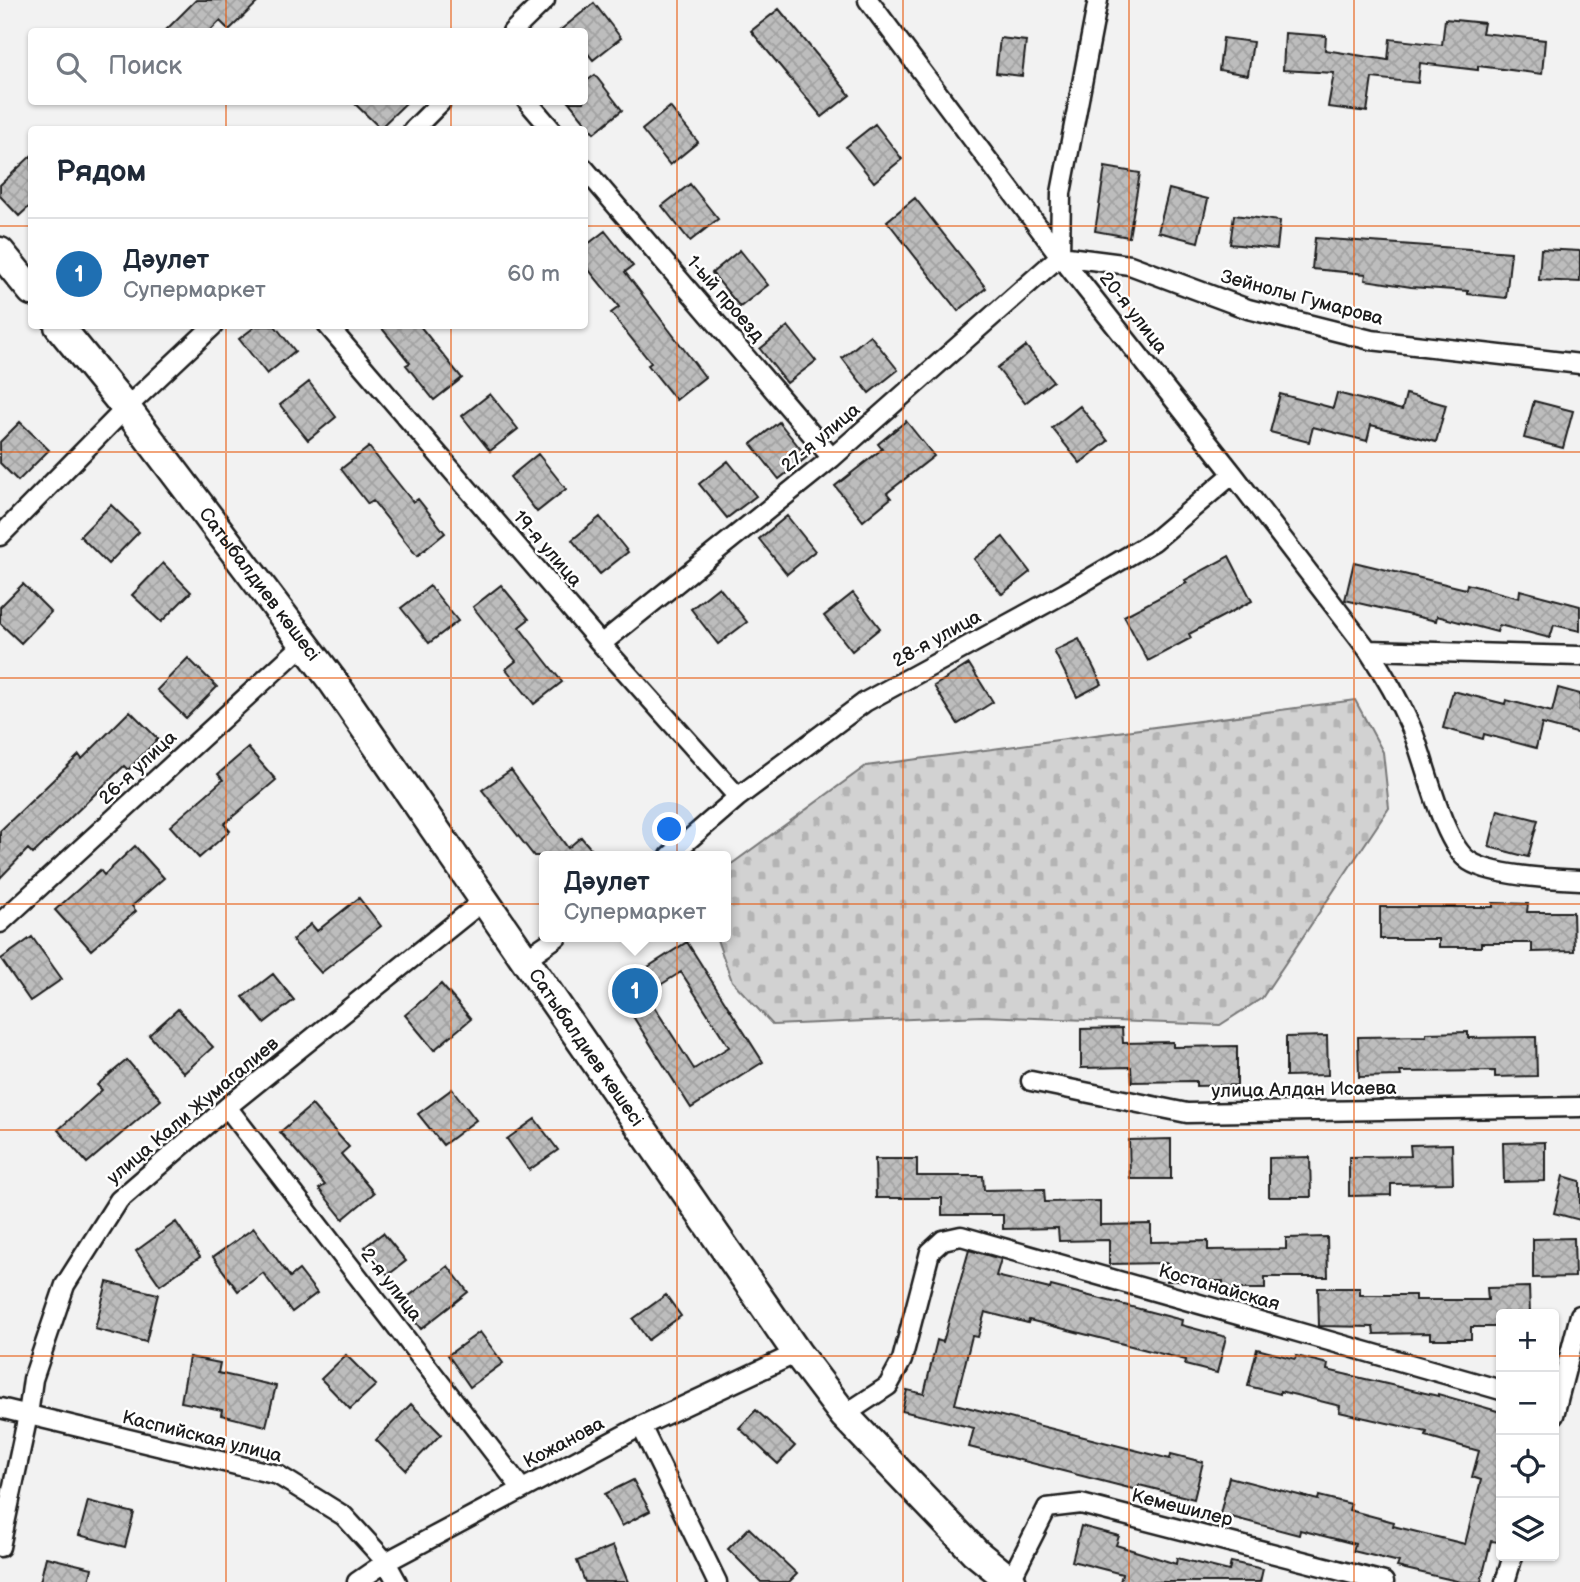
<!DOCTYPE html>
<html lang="ru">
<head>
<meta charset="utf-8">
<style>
  body { margin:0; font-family:"Balsamiq Sans",sans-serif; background:#f2f2f3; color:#1f2937 }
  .controls { position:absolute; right:21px; bottom:21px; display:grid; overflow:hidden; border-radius:7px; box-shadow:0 2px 5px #0004 }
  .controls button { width:63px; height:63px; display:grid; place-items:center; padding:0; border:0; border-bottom:2px solid #e0e1e3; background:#fff; color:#1f2937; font:35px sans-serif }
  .you { position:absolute; left:670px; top:830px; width:24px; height:24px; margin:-18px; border:5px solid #fff; border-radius:50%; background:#1a73e8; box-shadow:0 0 0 10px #1a73e833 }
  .badge { display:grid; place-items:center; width:46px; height:46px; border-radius:50%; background:#1f6fb2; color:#fff; font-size:23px; font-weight:700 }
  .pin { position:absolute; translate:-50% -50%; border:4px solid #fff; box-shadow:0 2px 7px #0006 }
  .popup { position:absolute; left:539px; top:851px; width:192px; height:91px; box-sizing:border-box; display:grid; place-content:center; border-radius:7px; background:#fff; filter:drop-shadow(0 2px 5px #0005); font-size:23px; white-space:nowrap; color:#747a83 }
  .popup b { font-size:26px; color:#1f2937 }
  .popup::after { content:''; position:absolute; left:50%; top:100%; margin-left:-14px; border:14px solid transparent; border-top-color:#fff }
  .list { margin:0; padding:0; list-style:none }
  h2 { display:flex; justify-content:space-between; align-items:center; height:91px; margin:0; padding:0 28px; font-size:30px }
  h2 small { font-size:23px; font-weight:400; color:#747a83 }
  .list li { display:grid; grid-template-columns:46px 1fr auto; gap:21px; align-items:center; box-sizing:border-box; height:112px; padding:0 28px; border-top:2px solid #e0e1e3 }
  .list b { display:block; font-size:26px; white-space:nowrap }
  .list p { margin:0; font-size:23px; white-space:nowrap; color:#747a83 }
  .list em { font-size:23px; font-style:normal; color:#747a83 }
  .icon { flex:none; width:38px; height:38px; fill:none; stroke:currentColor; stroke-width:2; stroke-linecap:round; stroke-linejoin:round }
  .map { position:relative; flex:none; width:1580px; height:1582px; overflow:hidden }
  .search { position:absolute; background:#fff; box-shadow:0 2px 5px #0004; left:28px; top:28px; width:560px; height:77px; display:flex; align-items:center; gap:18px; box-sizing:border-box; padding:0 24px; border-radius:7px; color:#747a83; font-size:26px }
  .panel { position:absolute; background:#fff; box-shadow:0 2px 5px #0004; left:28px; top:126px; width:560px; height:203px; border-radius:7px }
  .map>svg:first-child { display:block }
  .cemetery { fill:url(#cemetery-stones); stroke:#777; stroke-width:2 }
  .building { fill:url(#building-cross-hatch); stroke:#1c1c1c; stroke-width:2; fill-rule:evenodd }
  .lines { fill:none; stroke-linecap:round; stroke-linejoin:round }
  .minor-casing { stroke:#1c1c1c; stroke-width:23 }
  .primary-casing { stroke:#1c1c1c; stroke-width:33 }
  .minor { stroke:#fff; stroke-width:18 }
  .primary { stroke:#fff; stroke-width:28 }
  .grid { fill:none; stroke:#e8590c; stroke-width:2; stroke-opacity:0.55 }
  .labels { text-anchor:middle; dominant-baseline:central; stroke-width:5; stroke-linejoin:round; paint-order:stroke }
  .street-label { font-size:19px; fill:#1c1c1c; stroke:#fff }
</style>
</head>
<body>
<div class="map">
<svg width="1580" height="1582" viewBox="0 0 1580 1582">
  <defs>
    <pattern id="cemetery-stones" width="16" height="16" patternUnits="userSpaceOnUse" patternTransform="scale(1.75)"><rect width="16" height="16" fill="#d2d2d2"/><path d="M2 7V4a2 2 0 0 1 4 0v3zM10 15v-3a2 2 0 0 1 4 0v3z" fill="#b4b4b4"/></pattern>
    <pattern id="building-cross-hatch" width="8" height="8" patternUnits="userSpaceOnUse" patternTransform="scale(1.75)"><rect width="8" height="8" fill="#bdbdbd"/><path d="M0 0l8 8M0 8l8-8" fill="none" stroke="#a2a2a2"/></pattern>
  </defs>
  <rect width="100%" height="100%" fill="#f2f2f2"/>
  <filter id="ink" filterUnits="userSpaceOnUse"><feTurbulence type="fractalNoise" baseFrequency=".0143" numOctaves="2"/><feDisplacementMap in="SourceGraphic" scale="14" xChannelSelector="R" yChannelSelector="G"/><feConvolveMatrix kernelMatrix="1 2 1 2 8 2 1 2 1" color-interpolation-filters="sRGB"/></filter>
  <g filter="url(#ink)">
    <path class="cemetery" d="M1355 700 1383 752 1389 808 1262 998 1220 1025 982 1016 773 1025 732 981 716 937H726V868L866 766Z"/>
    <path class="building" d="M196 0H260L229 30 220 21 209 32H164Z
      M594 3 621 38 593 60 584 49V32H558Z
      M779 9 850 95 822 117 751 31Z
      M1445 19 1484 23 1482 33 1545 40 1542 74 1478 66V70L1420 63 1418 83 1372 78 1367 112 1328 107 1334 73 1283 70 1285 33 1326 36 1325 50 1388 60 1390 39 1442 45Z
      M1000 38 1026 41 1022 76 996 73Z
      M1223 38 1253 42 1248 75 1219 70Z
      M595 75 622 110 594 133 569 102H584V83Z
      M353 102H407L380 128Z
      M670 107 698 142 670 165 642 130Z
      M875 124 902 159 874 182 846 147Z
      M32 155V204L19 216 0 196V185Z
      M1105 167 1140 173 1129 237 1095 231Z
      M690 184 718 219 690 241 662 206Z
      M1169 189 1208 199 1198 242 1158 232Z
      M915 198 986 288 958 311 887 221Z
      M1234 215 1280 221 1277 249 1230 244Z
      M605 231 633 266 625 272 705 377 676 400 648 365 651 363 611 313 619 307 584 264V247Z
      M1315 238 1511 252 1506 298 1468 294V291L1411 287 1365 280 1366 274 1312 269Z
      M1541 249 1580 251V282L1539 280Z
      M740 250 768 285 740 307 712 273Z
      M256 326H275L295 351 267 374 239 339Z
      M380 326H420L462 378 434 400 406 365 410 363Z
      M788 326 816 361 787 383 760 349Z
      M870 335 898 370 869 393 842 358Z
      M1026 346 1053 381 1025 403 997 368Z
      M309 382 336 417 308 440 280 405Z
      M1337 393 1402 410 1406 394 1446 405 1436 442 1371 425 1367 441 1313 427 1309 442 1270 432 1280 394 1333 408Z
      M490 394 518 429 490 451 462 416Z
      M1534 401 1573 411 1563 448 1524 438Z
      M1080 406 1108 441 1080 463 1052 428Z
      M906 421 934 456 887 493 891 498 863 521 835 486 882 449 878 444Z
      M20 422 49 450 18 481 0 463V442Z
      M779 422 807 457 779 479 751 444Z
      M369 447 413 502 418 499 445 533 417 556 373 501 368 504 341 469Z
      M538 454 566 489 537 512 510 477Z
      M728 461 756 496 727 518 699 484Z
      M111 505 139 532 108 564 80 536Z
      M787 516 815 551 787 574 759 539Z
      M600 517 628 552 600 574 572 540Z
      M1003 537 1030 572 1002 594 974 559Z
      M1229 556 1252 601 1189 634 1191 638 1148 661 1124 616 1187 583 1185 580Z
      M1354 562 1466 589 1467 584 1519 598 1520 590 1580 606V631L1554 625 1550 638 1499 625 1497 632 1437 616 1436 621 1345 600Z
      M163 563 191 592 161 622 132 595Z
      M23 584 51 612 21 643 0 623V607Z
      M501 585 529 619 519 627 562 682 534 704 506 669 516 661 473 607Z
      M430 586 458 621 429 643 401 608Z
      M719 587 747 622 718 644 691 609Z
      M853 593 880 628 852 651 824 616Z
      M1079 639 1102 684 1077 697 1054 651Z
      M188 658 217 687 186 718 157 690Z
      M969 664 993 702 958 724 934 686Z
      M1558 688 1580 694V734L1542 724 1536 748 1484 734 1483 739 1443 728 1453 691 1505 704 1506 700 1552 712Z
      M130 711 158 739 128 770 124 766 33 854 28 849 0 878V831L79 755 82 759Z
      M248 748 276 780 224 824 230 831 199 858 170 826 223 780 218 774Z
      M511 770 568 848 581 837 597 856H534L482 790Z
      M1498 810 1538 820 1528 857 1489 847Z
      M135 846 164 878 132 906 136 911 91 950 55 910 100 870 104 875Z
      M359 898 381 926 321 973 292 940 311 924 317 931Z
      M1493 903 1528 904 1527 912H1573L1574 951 1532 952V943H1481V947H1439V939H1380V907H1493Z
      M32 937 62 979 30 1001 1 959Z
      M687 942 763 1062 691 1108 615 988ZM681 972 729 1047 694 1069 646 994Z
      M273 974 294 1000 264 1023 243 997Z
      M441 984 471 1019 434 1050 405 1015Z
      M178 1009 213 1047 184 1073 149 1035Z
      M1122 1028 1123 1043 1173 1042V1047L1237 1046V1085L1196 1086V1081L1132 1082 1131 1067 1081 1068V1029Z
      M1468 1032V1038L1536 1037 1537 1076 1495 1077V1071L1400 1072 1401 1076 1359 1077 1358 1037 1426 1036V1033Z
      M1327 1036 1328 1075 1286 1076V1037Z
      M127 1060 161 1100 87 1163 58 1130 102 1090 97 1085Z
      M452 1089 476 1120 443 1145 418 1114Z
      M312 1105 349 1147 341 1154 374 1193 343 1219 319 1189 325 1185 280 1132Z
      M535 1119 558 1150 529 1170 507 1139Z
      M1171 1139V1179H1130L1129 1140Z
      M1545 1142V1181L1504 1182 1503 1143Z
      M1452 1144 1453 1183 1391 1184V1195L1349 1196V1157L1411 1156 1410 1145Z
      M1310 1157 1311 1197H1269V1158Z
      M875 1159H917V1176H983L984 1190 1044 1189 1045 1202 1100 1201V1225L1151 1224V1242L1208 1241V1250L1286 1249V1238L1327 1237 1328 1277H1265V1289H1223V1281H1167V1263L1109 1264V1240L1059 1241 1058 1228 1003 1229V1215H942V1198H876Z
      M1563 1176 1580 1181V1220L1554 1213Z
      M176 1222 200 1257 160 1285 136 1251Z
      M254 1228 290 1277 299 1270 317 1293 292 1312 263 1273 238 1291 213 1257Z
      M383 1233 406 1261 388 1275 365 1247Z
      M1574 1238 1575 1277 1533 1278V1239Z
      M969 1250 1001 1259 996 1276 1050 1289 1051 1286 1182 1320 1181 1325 1226 1337 1217 1373 1185 1365 1186 1360 1029 1320 1028 1323 985 1312 978 1337 972 1336 955 1404 1170 1459 1171 1454 1203 1462 1194 1499 1139 1485 1137 1490 969 1447 974 1428 902 1411 907 1390 924 1394 937 1340 943 1342Z
      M448 1266 468 1292 421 1329 400 1303Z
      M107 1282 158 1294 146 1342 95 1329Z
      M1529 1287 1530 1314H1501V1327H1471V1339H1430V1333L1374 1334 1373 1327 1319 1326 1318 1288H1360V1295H1415V1300H1488L1487 1288Z
      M666 1295 681 1316 648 1340 633 1319Z
      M480 1332 503 1363 470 1387 448 1355Z
      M1257 1349 1295 1359 1296 1356 1328 1364 1327 1370 1438 1396V1394L1501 1412V1533L1499 1542 1491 1541 1481 1582H1461L1397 1567 1399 1562 1353 1551 1355 1544 1300 1530 1299 1535 1220 1514 1229 1477 1318 1500 1319 1496 1351 1504 1349 1510 1394 1522 1393 1526 1465 1544 1481 1480 1472 1477 1479 1451 1426 1436 1427 1432 1339 1412 1340 1406 1280 1391V1394L1248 1386Z
      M346 1355 376 1385 350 1409 321 1379Z
      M189 1357 220 1363 218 1373 276 1386 266 1426 221 1415 222 1410 181 1402Z
      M411 1404 441 1434 406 1470 376 1440Z
      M756 1410 795 1446 778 1464 739 1428Z
      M633 1480 650 1511 622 1526 605 1494Z
      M88 1501 134 1513 125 1547 79 1535Z
      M1081 1526 1119 1536 1116 1545 1176 1564 1177 1558 1229 1571 1231 1562 1263 1569 1260 1582H1120L1122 1574 1072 1561Z
      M749 1528 797 1574 789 1582H761L728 1549Z
      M613 1546 628 1582H585L577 1561Z
      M46 1557 92 1568 89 1582H40Z"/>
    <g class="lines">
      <defs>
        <path id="minor" d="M868 0 1060 256 1233 474 1368 650C1384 674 1398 698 1410 725 1425 757 1441 842 1469 861 1492 876 1553 879 1580 880
          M512 32 545 0
          M528 102 552 130
          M413 130 441 102
          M584 168 832 458
          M1060 256 1130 265 1248 309 1371 340 1580 364
          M1060 256 1061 193 1098 0
          M328 326 601 644 738 797
          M0 536 126 408 213 326
          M601 644 832 458 1060 256
          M1368 650 1580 656
          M670 856 738 797 865 702 1065 593 1154 541 1233 474
          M0 923 304 644
          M525 959 557 937
          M1031 1081 1187 1113 1580 1107
          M227 1107 522 1489
          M0 1408 278 1475 344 1516 386 1562 397 1582
          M844 1415 888 1386 902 1360 930 1252 943 1240 961 1236 1501 1390
          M1554 1415 1580 1315
          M641 1426 717 1582
          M0 1547 28 1415 33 1379 65 1285 119 1200 227 1107 484 900
          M1010 1581 1047 1508 1081 1504 1384 1582
          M357 1582 386 1562 641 1426 797 1353
          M1505 1582 1513 1556"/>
        <g id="primary">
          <path d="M0 252 32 291"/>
          <path id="s1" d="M59 326 126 408 334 683 797 1353 844 1415 975 1552 1012 1582"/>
        </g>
      </defs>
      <use href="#minor" class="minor-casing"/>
      <use href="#primary" class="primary-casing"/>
      <use href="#minor" class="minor"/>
      <use href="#primary" class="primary"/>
    </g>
  </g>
  <path class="grid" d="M226 0V32M451 0V32M677 0V1582M903 0V1582M1129 0V1582M1354 0V1582M226 102V130M451 102V130M0 226H32M584 226H1580M226 326V1582M451 326V1582M0 452H1580M0 678H1580M0 904H1580M0 1130H1580M0 1356H1501M1554 1356H1580"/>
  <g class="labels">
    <g class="street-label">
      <text transform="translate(1302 298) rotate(15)">Зейнолы Гумарова</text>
      <text transform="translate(725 299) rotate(49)">1-ый проезд</text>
      <text transform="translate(1133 313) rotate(52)">20-я улица</text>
      <text transform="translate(821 438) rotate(-40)">27-я улица</text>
      <text transform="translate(547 549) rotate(49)">19-я улица</text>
      <text stroke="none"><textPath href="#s1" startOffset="327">Сатыбалдиев көшесі</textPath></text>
      <text transform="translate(937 639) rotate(-29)">28-я улица</text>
      <text transform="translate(138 768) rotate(-43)">26-я улица</text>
      <text stroke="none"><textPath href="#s1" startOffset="894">Сатыбалдиев көшесі</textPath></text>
      <text transform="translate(1304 1090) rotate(-1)">улица Алдан Исаева</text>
      <text transform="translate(193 1111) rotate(-40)">улица Кали Жумагалиев</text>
      <text transform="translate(391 1285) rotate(52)">2-я улица</text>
      <text transform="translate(1219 1288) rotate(16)">Костанайская</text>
      <text transform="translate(202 1437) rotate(14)">Каспийская улица</text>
      <text transform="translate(564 1443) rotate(-28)">Кожанова</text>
      <text transform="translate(1182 1508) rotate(14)">Кемешилер</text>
    </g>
  </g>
</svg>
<div class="controls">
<button>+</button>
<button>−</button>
<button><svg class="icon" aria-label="locate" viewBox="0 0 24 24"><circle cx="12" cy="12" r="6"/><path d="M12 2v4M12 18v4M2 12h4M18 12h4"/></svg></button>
<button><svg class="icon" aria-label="layers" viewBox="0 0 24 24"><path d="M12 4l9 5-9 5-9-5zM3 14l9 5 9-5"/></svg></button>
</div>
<div class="you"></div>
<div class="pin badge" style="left:635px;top:991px">1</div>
<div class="popup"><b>Дәулет</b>Супермаркет</div>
<div class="search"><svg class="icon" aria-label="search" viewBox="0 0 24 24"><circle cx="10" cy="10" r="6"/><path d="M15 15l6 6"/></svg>Поиск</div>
<section class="panel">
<h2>Рядом<small></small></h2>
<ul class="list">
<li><span class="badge">1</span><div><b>Дәулет</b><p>Супермаркет</p></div><em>60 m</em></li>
</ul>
</section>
</div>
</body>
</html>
